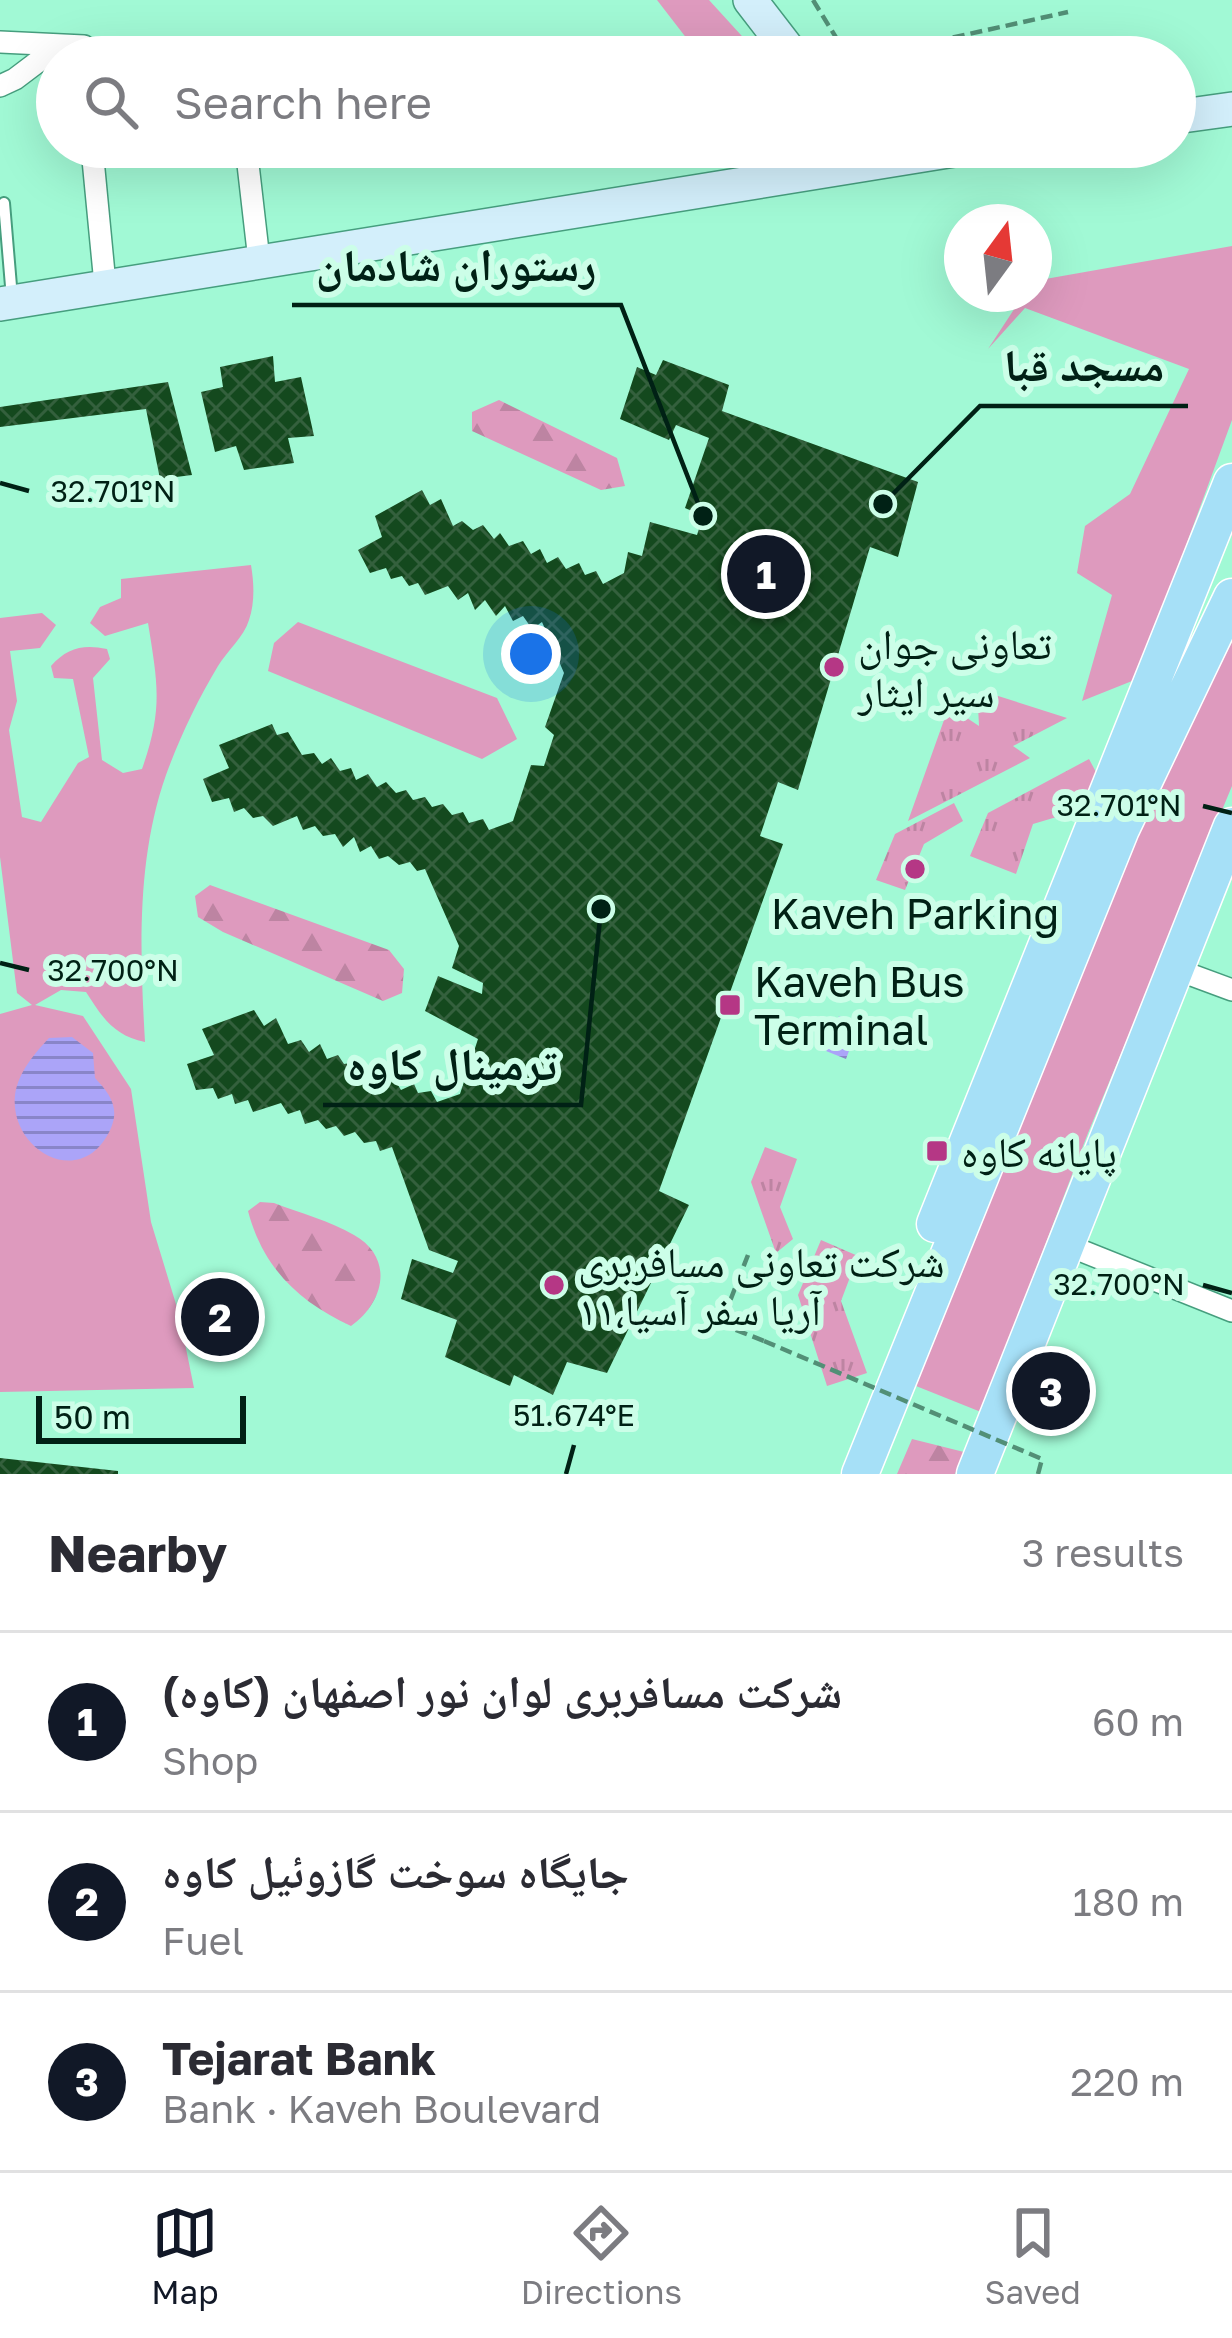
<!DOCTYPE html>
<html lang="en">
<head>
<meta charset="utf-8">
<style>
  body { margin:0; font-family:"Golos Text","Noto Naskh Arabic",sans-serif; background:#f2f2f3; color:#2b2b33 }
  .compass { position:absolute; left:944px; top:204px; width:108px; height:108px; border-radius:50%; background:#fff; box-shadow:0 12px 48px #0002; rotate:15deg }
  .scale { position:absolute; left:36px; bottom:30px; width:210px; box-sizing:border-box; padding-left:12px; border:6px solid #002115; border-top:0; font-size:33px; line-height:42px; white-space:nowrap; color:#002115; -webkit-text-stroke:9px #ccfee8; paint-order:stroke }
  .you { position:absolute; left:531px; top:654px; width:42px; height:42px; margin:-30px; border:9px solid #fff; border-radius:50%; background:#1a73e8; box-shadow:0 0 0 18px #1a73e833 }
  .badge { display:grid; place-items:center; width:78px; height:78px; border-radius:50%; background:#111827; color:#fff; font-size:39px; font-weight:700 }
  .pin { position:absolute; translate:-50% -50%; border:6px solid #fff; box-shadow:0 3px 12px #0006 }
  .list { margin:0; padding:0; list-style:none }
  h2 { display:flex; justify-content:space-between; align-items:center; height:156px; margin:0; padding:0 48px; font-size:51px }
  h2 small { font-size:39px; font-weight:400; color:#7c7c81 }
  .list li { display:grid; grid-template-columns:78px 1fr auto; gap:36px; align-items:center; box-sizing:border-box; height:180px; padding:0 48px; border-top:3px solid #e1e1e2 }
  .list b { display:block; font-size:45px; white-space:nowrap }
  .list p { margin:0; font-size:39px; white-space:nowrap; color:#7c7c81 }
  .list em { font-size:39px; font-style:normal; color:#7c7c81 }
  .icon { flex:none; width:66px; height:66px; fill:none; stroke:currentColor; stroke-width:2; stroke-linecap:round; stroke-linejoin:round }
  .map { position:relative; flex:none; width:1232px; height:1474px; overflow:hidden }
  .search { position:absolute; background:#fff; box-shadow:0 12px 48px #0002; left:36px; right:36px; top:36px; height:132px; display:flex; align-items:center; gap:30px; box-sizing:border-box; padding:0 42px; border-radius:66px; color:#7c7c81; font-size:45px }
  .sheet { height:696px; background:#fff }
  nav { display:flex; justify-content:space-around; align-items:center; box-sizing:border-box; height:168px; border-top:3px solid #e1e1e2; background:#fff; font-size:33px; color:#7c7c81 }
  nav a { display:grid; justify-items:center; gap:6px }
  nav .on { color:#111827 }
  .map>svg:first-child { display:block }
  .grass { fill:#de9abe }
  .forest { fill:url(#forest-firs) }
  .park { fill:url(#park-tufts) }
  .water { fill:url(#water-rules) }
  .building { fill:url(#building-cross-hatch) }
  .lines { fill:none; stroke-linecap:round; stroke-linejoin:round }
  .lane-casing { stroke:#469e7e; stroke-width:14 }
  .street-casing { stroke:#469e7e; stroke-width:24 }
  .secondary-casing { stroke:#469e7e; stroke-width:36 }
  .primary-casing { stroke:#fff; stroke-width:39 }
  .path { stroke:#528f76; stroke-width:4.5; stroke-dasharray:12 6; stroke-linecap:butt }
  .lane { stroke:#fff; stroke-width:10 }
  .street { stroke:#fff; stroke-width:21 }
  .secondary { stroke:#d3effb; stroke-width:33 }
  .primary { stroke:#a6e0f7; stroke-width:36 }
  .path-bridge { stroke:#528f76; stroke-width:4.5; stroke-dasharray:12 6; stroke-linecap:butt }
  .ticks { fill:none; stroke:#002115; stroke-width:4.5 }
  .poi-dot { fill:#b53785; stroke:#ccfee8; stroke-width:4.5 }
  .labels { text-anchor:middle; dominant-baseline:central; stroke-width:12; stroke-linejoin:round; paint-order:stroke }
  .poi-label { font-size:42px; fill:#002115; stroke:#ccfee8; text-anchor:start }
  .ticks-label { font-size:30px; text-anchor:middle; fill:#002115; stroke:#ccfee8; stroke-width:12; stroke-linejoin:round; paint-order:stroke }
  .leader { fill:none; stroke:#002115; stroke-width:4.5 }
  .callout-dot { fill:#002115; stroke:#ccfee8; stroke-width:4.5 }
  .callout-label { font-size:45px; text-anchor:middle; font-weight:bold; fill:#002115; stroke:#ccfee8; stroke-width:12; stroke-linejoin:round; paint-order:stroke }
</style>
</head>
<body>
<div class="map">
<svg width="1232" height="1474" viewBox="0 0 1232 1474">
  <defs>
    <pattern id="forest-firs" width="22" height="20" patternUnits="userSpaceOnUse" patternTransform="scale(3)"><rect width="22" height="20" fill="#de9abe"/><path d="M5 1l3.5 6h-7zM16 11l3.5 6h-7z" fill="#bd84a2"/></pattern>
    <pattern id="park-tufts" width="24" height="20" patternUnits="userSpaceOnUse" patternTransform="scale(3)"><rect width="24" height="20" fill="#de9abe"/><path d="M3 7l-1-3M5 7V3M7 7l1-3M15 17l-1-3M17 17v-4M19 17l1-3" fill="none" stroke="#bd84a2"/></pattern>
    <pattern id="water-rules" width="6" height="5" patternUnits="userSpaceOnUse" patternTransform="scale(3)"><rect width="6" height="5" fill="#aba4f8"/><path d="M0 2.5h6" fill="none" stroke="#8985c8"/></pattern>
    <pattern id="building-cross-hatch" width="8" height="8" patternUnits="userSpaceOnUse" patternTransform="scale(3)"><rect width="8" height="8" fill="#14491e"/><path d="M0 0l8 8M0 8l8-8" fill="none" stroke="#34603d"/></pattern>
  </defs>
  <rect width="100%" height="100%" fill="#a1f9d5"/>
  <path class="grass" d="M657 0H709L761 57H701Z
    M1232 246V420L1137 679 1082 701 1112 595 1077 573 1085 526 1130 494 1189 369 1025 308 988 349 1024 294H1034V281Z
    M251 565C254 583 255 602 249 620 244 637 227 651 218 666 198 699 179 739 166 775 136 860 140 954 145 1042 114 1036 102 1017 86 992L61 990 35 1005 83 1016 131 1089 151 1222 179 1314 194 1388 0 1392V1014L32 1005 17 993 0 857V618L42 613 56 625 40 648 10 651 17 701 9 730 22 817 41 822 78 763 89 757 73 679 54 678 51 666C67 648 83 644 107 649L110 659 93 678 102 760 123 773 142 769C163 709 158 685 148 623L105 636 90 623 100 607 121 598V579Z
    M298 622 497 698 517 739 482 759 268 671 274 643Z
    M1232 642V786L1088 1133 981 1412 916 1386 1157 789Z"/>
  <path class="forest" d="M499 400 617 458 625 486 601 490 472 431V412Z
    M210 885 389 950 404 969 402 993 383 1001 223 932 198 917 195 896Z
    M260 1202 274 1203C300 1213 330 1221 354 1235 395 1258 384 1303 351 1326 299 1302 263 1268 248 1211Z
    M912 1439 964 1452 955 1474H897Z"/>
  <path class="park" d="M995 695 1067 718 1013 746 1030 758 908 821 949 706 979 726 978 706Z
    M1089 759 1096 772 1080 810 1033 824 1016 874 970 856 988 813Z
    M954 803 963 821 924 844 905 890 876 880 895 834Z
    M765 1147 797 1159 780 1207 793 1239 776 1253 751 1182Z
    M821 1240 858 1256 841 1301 867 1373 827 1386 798 1295Z"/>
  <path class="water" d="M839 1016 859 1024 846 1059 826 1051Z
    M72 1037 93 1053 95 1078C109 1093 120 1107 111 1128 83 1192 9 1151 15 1095 18 1073 34 1054 49 1038Z"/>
  <path class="building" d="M273 356 275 382 301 377 314 436 288 438 294 463 244 470 236 446 215 452 201 392 223 387 220 367Z
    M663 360 729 385 722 411 918 482 898 557 870 547 798 790 778 782 760 836 783 844 659 1191 689 1205 607 1373 567 1362 553 1395 514 1375 510 1386 445 1357 457 1320 401 1299 412 1259 453 1273 458 1261 429 1250 392 1147 380 1151 376 1141 364 1143 355 1132 344 1136 336 1126 326 1129 318 1120 305 1124 300 1110 288 1114 281 1103 253 1112 248 1100 235 1104 232 1094 218 1099 213 1088 196 1090 187 1064 214 1055 202 1029 254 1010 264 1026 276 1018 288 1044 301 1040 309 1052 320 1044 327 1059 338 1055 344 1064 357 1062 363 1073 377 1067 382 1081 393 1077 401 1090 414 1084 418 1093 431 1091 437 1102 460 1094 478 1039 425 1011 438 976 482 994 483 983 452 968 459 946 425 869 417 871 410 862 399 865 388 856 379 859 371 846 360 852 354 837 343 847 335 834 323 836 315 826 303 830 297 816 273 826 263 816 253 818 244 808 234 812 229 798 212 802 203 779 229 768 219 745 272 724 277 735 288 732 302 755 314 753 322 764 331 758 340 771 351 768 356 780 368 774 377 787 386 782 396 793 406 790 413 800 425 797 432 807 443 804 452 815 463 812 469 823 483 819 489 830 513 821 531 765 544 766 554 735 545 727 564 673 542 622 532 629 523 616 513 621 505 606 496 616 485 600 475 610 468 593 458 600 448 586 425 595 418 583 409 586 402 576 391 579 386 568 370 573 358 550 382 537 375 516 422 490 430 505 441 499 453 526 462 521 473 530 483 525 494 539 500 533 509 546 523 541 531 554 540 549 547 563 558 557 566 569 579 563 585 575 596 571 603 584 624 573 628 552 642 556 650 522 697 535 703 516 685 508 709 438 676 425 669 440 620 419 637 367 656 375Z
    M168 382 192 475 160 479 146 409 0 427V407Z
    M0 1458 118 1471V1474H0Z"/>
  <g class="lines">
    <defs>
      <path id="lane" d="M4 203 12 298"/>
      <path id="street" d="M0 42 84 46
        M0 86 15 79 60 45
        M246 147 259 260
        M92 149 105 284
        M1178 970 1232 990
        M1067 1245 1232 1311"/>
      <path id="secondary" d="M750 0 794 57
        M1175 117 1232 109
        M0 304 973 147"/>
      <path id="primary" d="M935 1224 1232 482
        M860 1474 1121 829 1232 597
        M975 1474 1232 826"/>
    </defs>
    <use href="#lane" class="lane-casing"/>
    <use href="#street" class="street-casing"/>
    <use href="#secondary" class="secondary-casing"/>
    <use href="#primary" class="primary-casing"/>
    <path class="path" d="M813 0 848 57
      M865 57 1068 12
      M748 1255 721 1324 764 1341
      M1038 1474 1042 1459"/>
    <use href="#lane" class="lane"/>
    <use href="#street" class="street"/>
    <use href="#secondary" class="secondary"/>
    <use href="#primary" class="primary"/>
    <path class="path-bridge" d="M764 1341 1042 1459"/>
  </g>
  <path class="ticks" d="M0 483 29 491M1203 806 1232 813M0 963 29 970M1203 1285 1232 1293M566 1474 574 1445"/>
  <g class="poi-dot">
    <circle cx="834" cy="667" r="12"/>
    <circle cx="915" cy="869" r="12"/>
    <rect x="718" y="993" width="24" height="24" rx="6"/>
    <rect x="925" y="1139" width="24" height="24" rx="6"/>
    <circle cx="554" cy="1285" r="12"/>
  </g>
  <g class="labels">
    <g class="poi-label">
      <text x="858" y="643">تعاونی جوان<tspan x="858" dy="48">سیر ایثار</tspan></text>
      <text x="915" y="913" text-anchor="middle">Kaveh Parking</text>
      <text x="754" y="981">Kaveh Bus<tspan x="754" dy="48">Terminal</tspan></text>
      <text x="961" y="1151">پایانه کاوه</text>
      <text x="578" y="1261">شرکت تعاونی مسافربری<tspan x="578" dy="48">۱۱،آریا سفر آسیا</tspan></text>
    </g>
  </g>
  <g class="ticks-label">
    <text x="113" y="502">32.701°N</text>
    <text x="1119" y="816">32.701°N</text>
    <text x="113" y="981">32.700°N</text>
    <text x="1119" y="1295">32.700°N</text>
    <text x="574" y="1426">51.674°E</text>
  </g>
  <path class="leader" d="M703 516L621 305H292M883 504L980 406H1188M601 909L581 1105H323"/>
  <g class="callout-dot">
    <circle cx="703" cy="516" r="12"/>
    <circle cx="883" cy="504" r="12"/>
    <circle cx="601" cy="909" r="12"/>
  </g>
  <g class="callout-label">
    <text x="456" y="281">رستوران شادمان</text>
    <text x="1084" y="381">مسجد قبا</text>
    <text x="452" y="1080">ترمینال کاوه</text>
  </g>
</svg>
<svg class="compass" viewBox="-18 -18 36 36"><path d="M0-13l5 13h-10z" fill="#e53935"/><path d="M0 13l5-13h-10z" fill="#7c7c81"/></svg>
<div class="scale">50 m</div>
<div class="you"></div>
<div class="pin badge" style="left:766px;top:574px">1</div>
<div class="pin badge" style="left:220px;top:1317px">2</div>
<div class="pin badge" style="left:1051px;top:1391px">3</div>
<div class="search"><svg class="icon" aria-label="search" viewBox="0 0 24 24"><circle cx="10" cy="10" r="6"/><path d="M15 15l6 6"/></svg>Search here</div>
</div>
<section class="sheet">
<h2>Nearby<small>3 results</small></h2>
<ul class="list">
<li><span class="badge">1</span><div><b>شرکت مسافربری لوان نور اصفهان (کاوه)</b><p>Shop</p></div><em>60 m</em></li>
<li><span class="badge">2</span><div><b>جایگاه سوخت گازوئیل کاوه</b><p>Fuel</p></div><em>180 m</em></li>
<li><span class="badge">3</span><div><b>Tejarat Bank</b><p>Bank · Kaveh Boulevard</p></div><em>220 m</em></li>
</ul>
</section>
<nav>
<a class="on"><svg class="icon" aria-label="map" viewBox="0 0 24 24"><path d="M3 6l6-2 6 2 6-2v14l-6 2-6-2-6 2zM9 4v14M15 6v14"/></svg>Map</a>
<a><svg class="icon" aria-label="directions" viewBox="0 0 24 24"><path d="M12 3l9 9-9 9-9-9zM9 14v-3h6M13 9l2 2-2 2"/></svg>Directions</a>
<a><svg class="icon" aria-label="saved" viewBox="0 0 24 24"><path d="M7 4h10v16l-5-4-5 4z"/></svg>Saved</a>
</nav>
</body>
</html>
